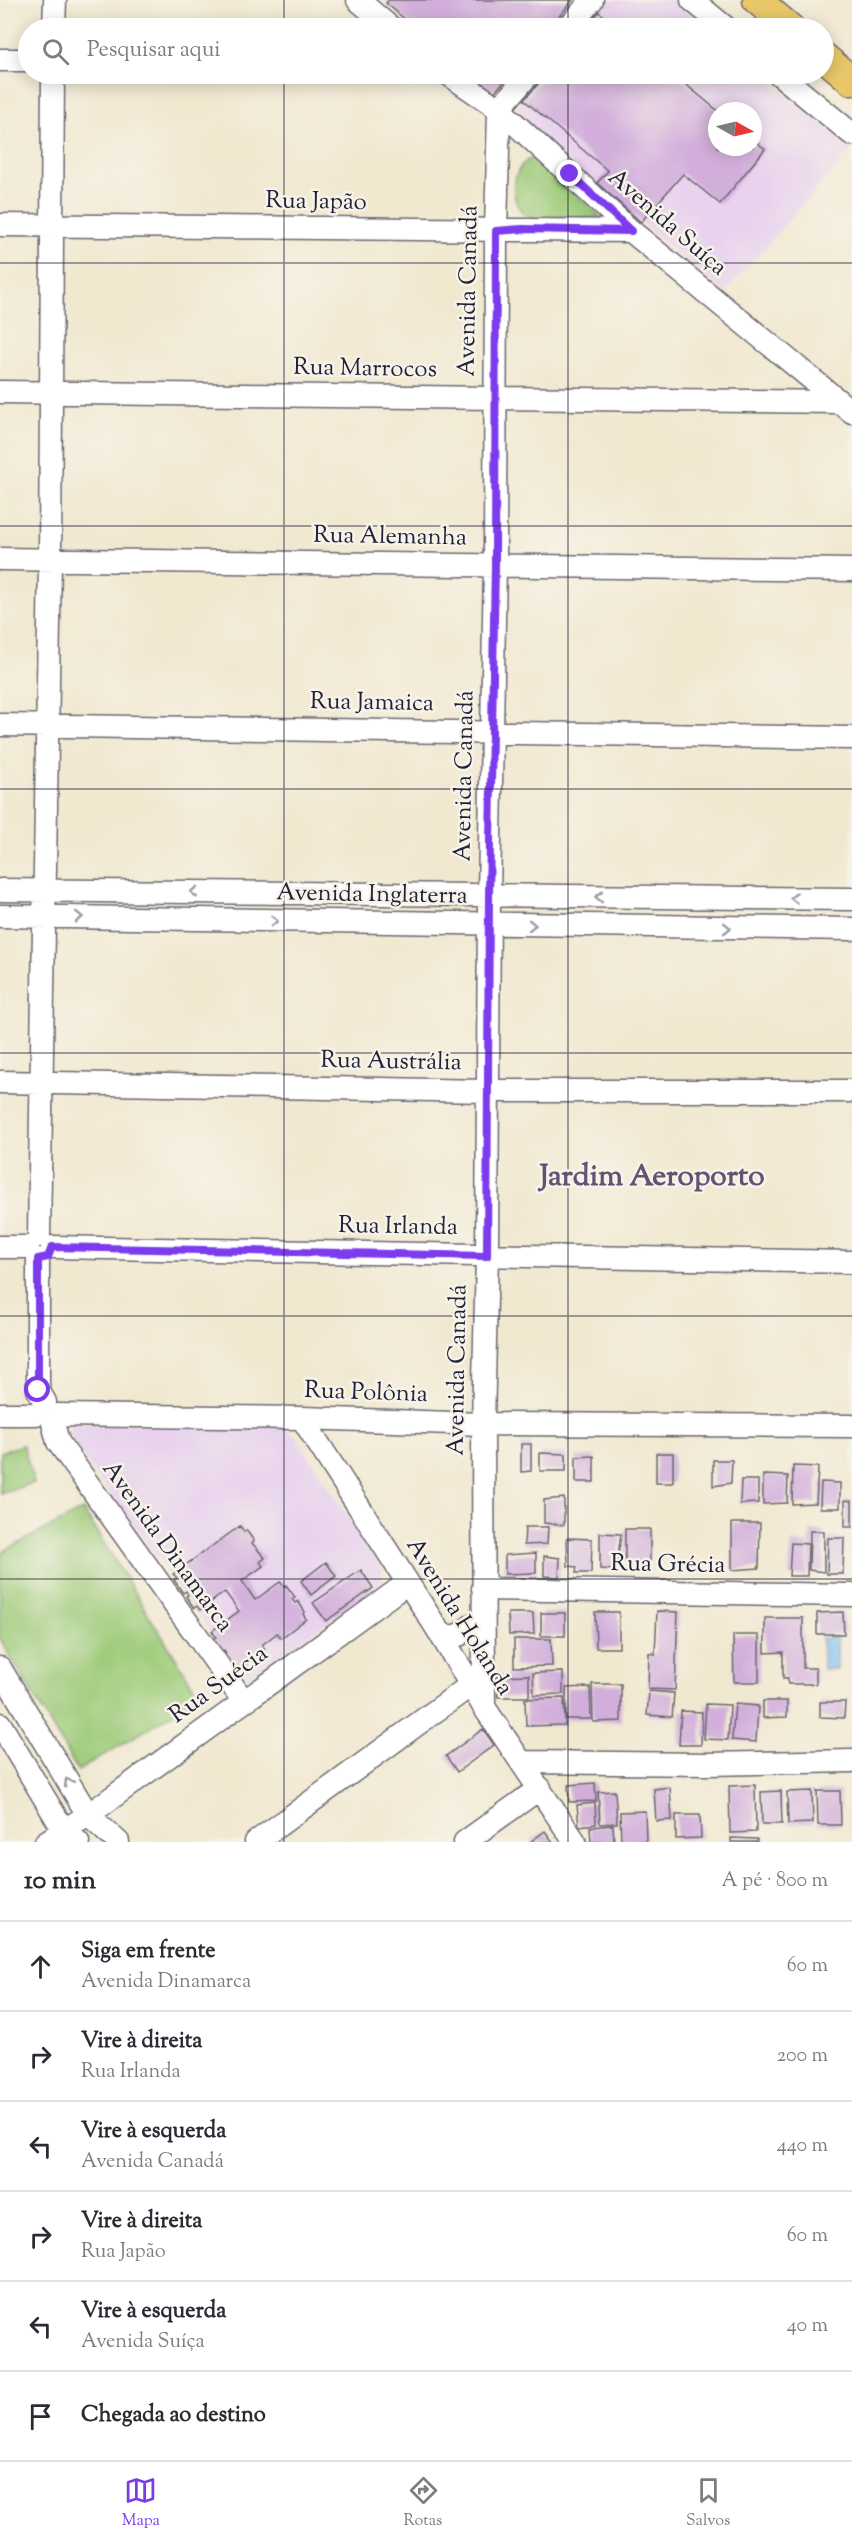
<!DOCTYPE html>
<html lang="pt">
<head>
<meta charset="utf-8">
<style>
  body { margin:0; font-family:"Sorts Mill Goudy",serif; background:#f7f7f7; color:#2b2b33 }
  .compass { position:absolute; left:708px; top:102px; width:54px; height:54px; border-radius:50%; background:#fff; box-shadow:0 3px 15px #0003; rotate:98deg }
  .stop { position:absolute; width:18px; height:18px; margin:-14px; border:4px solid #7c3aed; border-radius:50%; background:#fff }
  .stop.end { background:#7c3aed; border-color:#fff; box-shadow:0 2px 6px #0008 }
  .list { margin:0; padding:0; list-style:none }
  h2 { display:flex; justify-content:space-between; align-items:center; height:78px; margin:0; padding:0 24px; font-size:26px }
  h2 small { font-size:20px; font-weight:400; color:#7c7c81 }
  .list li { display:grid; grid-template-columns:39px 1fr auto; gap:18px; align-items:center; box-sizing:border-box; height:90px; padding:0 24px; border-top:2px solid #e1e1e2 }
  .list b { display:block; font-size:22px; white-space:nowrap }
  .list p { margin:0; font-size:20px; white-space:nowrap; color:#7c7c81 }
  .list em { font-size:20px; font-style:normal; color:#7c7c81 }
  .icon { flex:none; width:33px; height:33px; fill:none; stroke:currentColor; stroke-width:2; stroke-linecap:round; stroke-linejoin:round }
  .map { position:relative; flex:none; width:852px; height:1842px; overflow:hidden }
  .search { position:absolute; background:#fff; box-shadow:0 3px 15px #0003; left:18px; right:18px; top:18px; height:66px; display:flex; align-items:center; gap:15px; box-sizing:border-box; padding:0 21px; border-radius:33px; color:#7c7c81; font-size:22px }
  .sheet { height:618px; background:#fff }
  nav { display:flex; justify-content:space-around; align-items:center; box-sizing:border-box; height:84px; border-top:2px solid #e1e1e2; background:#fff; font-size:16px; color:#7c7c81 }
  nav a { display:grid; justify-items:center; gap:3px }
  nav .on { color:#7c3aed }
  .map>svg:first-child { display:block }
  .built { fill:#e8d2ee; fill-rule:evenodd }
  .green { fill:#9cca78; stroke:#5f765a; stroke-width:1.5 }
  .water { fill:#7ebbf1; stroke:#506e96; stroke-width:1.5 }
  .building { fill:#d2afdb }
  .lines { fill:none; stroke-linecap:round; stroke-linejoin:round }
  .minor-casing { stroke:#6a676f; stroke-width:25 }
  .major-casing { stroke:#6a676f; stroke-width:31 }
  .minor { stroke:#fff; stroke-width:22 }
  .major { stroke:#e9c769; stroke-width:28 }
  .oneway { stroke:#9c9ca7 }
  .route { stroke:#7c3aed; stroke-width:8 }
  .grid { fill:none; stroke:#22223b; stroke-width:1.5; stroke-opacity:0.55 }
  .labels { text-anchor:middle; dominant-baseline:central; stroke-width:5; stroke-linejoin:round; paint-order:stroke }
  .street-label { font-size:24px; fill:#22223b; stroke:#f7f3e8 }
  .district-label { font-size:30px; font-weight:bold; fill:#605373; stroke:#f7f3e8 }
</style>
</head>
<body>
<div class="map">
<svg width="852" height="1842" viewBox="0 0 852 1842">
  <rect width="100%" height="100%" fill="#f7f3e8"/>
  <filter id="ink" filterUnits="userSpaceOnUse"><feTurbulence type="fractalNoise" baseFrequency=".0167" numOctaves="2"/><feDisplacementMap in="SourceGraphic" scale="12" xChannelSelector="R" yChannelSelector="G"/><feConvolveMatrix kernelMatrix="1 2 1 2 8 2 1 2 1" color-interpolation-filters="sRGB"/></filter>
  <filter id="wash" filterUnits="userSpaceOnUse"><feTurbulence type="fractalNoise" baseFrequency=".008" numOctaves="4" result="noise"/><feDisplacementMap in="SourceGraphic" scale="24" xChannelSelector="R" yChannelSelector="G"/><feGaussianBlur stdDeviation="1.35" result="paint"/><feColorMatrix in="noise" values="0 0 0 0 0 0 0 0 0 0 0 0 0 0 0 0 0 1.4 0 .05"/><feComposite in="paint" operator="in"/></filter>
  <g filter="url(#wash)">
    <rect width="100%" height="100%" fill="#f1e8d0"/>
    <path class="built" d="M606 0H671L706 28H582Z
      M543 74H761L852 149 724 293 521 121 518 115V105ZM717 111H753V147H717Z
      M73 1423 281 1425 297 1438 382 1569 383 1584 248 1678 232 1666 194 1608 72 1442 68 1432Z"/>
    <path class="green" d="M533 158H537L601 218H532C507 210 509 165 533 158Z
      M23 1445 34 1483 0 1493V1452Z
      M83 1510 200 1697 78 1771 0 1639V1553Z"/>
    <path class="water" d="M837 1637V1669H823L822 1638Z"/>
    <g id="blocks">
      <path class="building" d="M389 0H573L549 28H415L386 3Z
        M599 12 619 28H585Z
        M467 74H511L492 95Z
        M547 74H673L717 110V147H753V139L765 149 720 204 683 174 641 222 597 183 608 171 524 100Z
        M521 1444H531V1471L521 1472Z
        M540 1453 566 1454V1471H540Z
        M656 1453H673V1483H656Z
        M594 1456V1482H576V1457Z
        M713 1460H732L731 1483 713 1486Z
        M793 1466 818 1467 816 1503 792 1504Z
        M763 1475 788 1476 787 1503 763 1504Z
        M741 1480H758V1503L740 1504Z
        M821 1482 840 1483V1508H820Z
        M564 1498V1525L544 1523V1500Z
        M845 1500 852 1501V1527H845Z
        M732 1523H760L759 1568 732 1570Z
        M240 1526 244 1532 246 1530 254 1541 252 1543 265 1558 260 1562 263 1566 242 1581 255 1600 280 1582 284 1586 286 1585 295 1597 292 1599 295 1603 298 1601 305 1612 303 1614 306 1619 281 1638 277 1633 262 1645 265 1649 239 1669 235 1664 232 1666 224 1655 226 1653 224 1650 222 1651 213 1639 216 1637 212 1631 239 1611 225 1592 200 1610 197 1606 194 1608 186 1596 188 1595 186 1591 183 1593 174 1580 177 1578 173 1574Z
        M525 1527H548L547 1544 524 1545Z
        M625 1529H650V1561H625Z
        M810 1531H824V1572L809 1570Z
        M600 1533 621 1534 616 1570 600 1569Z
        M567 1538 592 1539 591 1573H576L577 1567 568 1566Z
        M828 1538H844L843 1574H827Z
        M791 1543 808 1544 807 1576H789Z
        M536 1553V1573L505 1574V1555Z
        M544 1556 560 1558 559 1577 544 1576Z
        M326 1562 336 1576 311 1595 301 1581Z
        M361 1570 373 1588 326 1621 313 1603Z
        M657 1611 678 1612 675 1690 648 1689 649 1653 655 1654Z
        M595 1612H619V1648H596Z
        M843 1612 844 1634H817V1613Z
        M508 1613H533L534 1634 509 1635Z
        M541 1613H565V1636H541Z
        M765 1618H803V1668H816V1684H788V1678H783V1652L765 1653Z
        M733 1635H759V1682H734Z
        M514 1639H551L552 1666 514 1667Z
        M563 1672V1694L534 1695 533 1673Z
        M529 1675V1697H498L497 1676Z
        M592 1684H621V1721L593 1722Z
        M590 1687 591 1719H566V1688Z
        M649 1691 674 1693 672 1717 647 1715Z
        M564 1698 565 1725 526 1726 525 1699Z
        M763 1701H787V1717L763 1718Z
        M820 1702H845L844 1718 820 1717Z
        M706 1704 730 1705 728 1740 704 1739Z
        M735 1704 758 1706 756 1742 732 1740Z
        M681 1711 702 1712 701 1745H679Z
        M483 1729 494 1745 457 1772 446 1756Z
        M595 1783 596 1801 569 1802 568 1785Z
        M755 1785 756 1832 730 1833 729 1786Z
        M670 1787 672 1820 656 1821 654 1789Z
        M615 1791 617 1823 600 1824 598 1792Z
        M781 1791 782 1824H762L761 1792Z
        M812 1791 813 1823 788 1824 787 1792Z
        M817 1791H840L841 1825H818Z
        M595 1803 596 1824 579 1826 577 1805Z
        M645 1811 646 1842H621L620 1812Z
        M676 1815H700L701 1838 676 1839Z
        M613 1825 614 1842H591L590 1827Z
        M545 1831 553 1842H530Z
        M731 1838 757 1839V1842H731Z"/>
    </g>
  </g>
  <g filter="url(#ink)">
    <use href="#blocks" fill-opacity="0" stroke="#6a676f" stroke-width="1.5"/>
    <g class="lines">
      <defs>
        <path id="minor" d="M358 0 391 28
          M692 0 726 28
          M54 28 55 0
          M568 28 592 0
          M0 60H28
          M448 74 499 109 631 231 852 412
          M779 74 852 134
          M0 225 631 231
          M0 392 838 402
          M0 559 852 570
          M0 725 852 738
          M0 890 852 899
          M0 916 852 929
          M0 1082 487 1091H852
          M39 1236 50 560 53 74
          M0 1247H28
          M52 1247 852 1262
          M38 1259V1390L45 1402
          M0 1414H36
          M58 1415 302 1418 483 1424 852 1426
          M302 1418 438 1630 484 1707 575 1842
          M53 1423 58 1442 243 1700
          M483 1589 852 1595
          M438 1630 446 1637 459 1635 482 1618
          M0 1668 88 1815 118 1842
          M484 1707 483 1424 487 1256 489 896 495 565 496 231 499 109 529 74
          M0 1724 63 1829 78 1842
          M522 1762 707 1764 852 1761
          M46 1842 88 1815 406 1584
          M256 1842 471 1685
          M465 1842 540 1788"/>
        <path id="major" d="M757 0 790 28
          M824 57 852 81"/>
      </defs>
      <use href="#minor" class="minor-casing"/>
      <use href="#major" class="major-casing"/>
      <use href="#minor" class="minor"/>
      <use href="#major" class="major"/>
    </g>
    <defs><path id="oneway-chevron" d="M-2-3.5L2.5 0L-2 3.5" fill="none" stroke-width="1.6" stroke-linecap="round" stroke-linejoin="round" transform="scale(1.5)"/></defs>
    <g class="oneway">
      <use href="#oneway-chevron" transform="translate(194 892) rotate(-179)"/>
      <use href="#oneway-chevron" transform="translate(599 897) rotate(-179)"/>
      <use href="#oneway-chevron" transform="translate(794 898) rotate(-179)"/>
      <use href="#oneway-chevron" transform="translate(79 917) rotate(1)"/>
      <use href="#oneway-chevron" transform="translate(274 921) rotate(1)"/>
      <use href="#oneway-chevron" transform="translate(532 925) rotate(1)"/>
      <use href="#oneway-chevron" transform="translate(727 928) rotate(1)"/>
      <use href="#oneway-chevron" transform="translate(68 1782) rotate(-121)"/>
    </g>
  </g>
  <g class="lines" filter="url(#ink)">
    <path class="route" d="M38 1390V1259L48 1257 52 1247 487 1256 489 896 495 565 496 231 522 229 631 231 570 174"/>
  </g>
  <path class="grid" d="M284 0V28M568 0V28M284 74V1842M568 74V1842M0 263H852M0 526H852M0 789H852M0 1053H852M0 1316H852M0 1579H852"/>
  <g class="labels">
    <g class="street-label">
      <text transform="translate(316 202) rotate(1)">Rua Japão</text>
      <text transform="translate(667 223) rotate(41)">Avenida Suíça</text>
      <text transform="translate(469 291) rotate(-89)">Avenida Canadá</text>
      <text transform="translate(365 369) rotate(1)">Rua Marrocos</text>
      <text transform="translate(390 537) rotate(1)">Rua Alemanha</text>
      <text transform="translate(372 703) rotate(1)">Rua Jamaica</text>
      <text transform="translate(465 776) rotate(-89)">Avenida Canadá</text>
      <text transform="translate(372 895) rotate(1)">Avenida Inglaterra</text>
      <text transform="translate(391 1062) rotate(1)">Rua Austrália</text>
      <text transform="translate(398 1227) rotate(1)">Rua Irlanda</text>
      <text transform="translate(458 1370) rotate(-89)">Avenida Canadá</text>
      <text transform="translate(366 1393) rotate(2)">Rua Polônia</text>
      <text transform="translate(167 1547) rotate(54)">Avenida Dinamarca</text>
      <text transform="translate(668 1565) rotate(1)">Rua Grécia</text>
      <text transform="translate(459 1617) rotate(58)">Avenida Holanda</text>
      <text transform="translate(219 1685) rotate(-36)">Rua Suécia</text>
    </g>
    <g class="district-label">
      <text x="652" y="1177">Jardim Aeroporto</text>
    </g>
  </g>
</svg>
<svg class="compass" viewBox="-18 -18 36 36"><path d="M0-13l5 13h-10z" fill="#e53935"/><path d="M0 13l5-13h-10z" fill="#7c7c81"/></svg>
<div class="stop" style="left:38px;top:1390px"></div>
<div class="stop end" style="left:570px;top:174px"></div>
<div class="search"><svg class="icon" aria-label="search" viewBox="0 0 24 24"><circle cx="10" cy="10" r="6"/><path d="M15 15l6 6"/></svg>Pesquisar aqui</div>
</div>
<section class="sheet">
<h2>10 min<small>A pé · 800 m</small></h2>
<ul class="list">
<li><svg class="icon" aria-label="ahead" viewBox="0 0 24 24"><path d="M12 20V5M6 11l6-6 6 6"/></svg><div><b>Siga em frente</b><p>Avenida Dinamarca</p></div><em>60 m</em></li>
<li><svg class="icon" aria-label="right" viewBox="0 0 24 24"><path d="M7 20v-9h11M14 6l5 5-5 5"/></svg><div><b>Vire à direita</b><p>Rua Irlanda</p></div><em>200 m</em></li>
<li><svg class="icon" aria-label="left" viewBox="0 0 24 24"><path d="M17 20v-9H6M10 6l-5 5 5 5"/></svg><div><b>Vire à esquerda</b><p>Avenida Canadá</p></div><em>440 m</em></li>
<li><svg class="icon" aria-label="right" viewBox="0 0 24 24"><path d="M7 20v-9h11M14 6l5 5-5 5"/></svg><div><b>Vire à direita</b><p>Rua Japão</p></div><em>60 m</em></li>
<li><svg class="icon" aria-label="left" viewBox="0 0 24 24"><path d="M17 20v-9H6M10 6l-5 5 5 5"/></svg><div><b>Vire à esquerda</b><p>Avenida Suíça</p></div><em>40 m</em></li>
<li><svg class="icon" aria-label="arrive" viewBox="0 0 24 24"><path d="M6 21V4h12l-3 4 3 4H6"/></svg><div><b>Chegada ao destino</b></div></li>
</ul>
</section>
<nav>
<a class="on"><svg class="icon" aria-label="map" viewBox="0 0 24 24"><path d="M3 6l6-2 6 2 6-2v14l-6 2-6-2-6 2zM9 4v14M15 6v14"/></svg>Mapa</a>
<a><svg class="icon" aria-label="directions" viewBox="0 0 24 24"><path d="M12 3l9 9-9 9-9-9zM9 14v-3h6M13 9l2 2-2 2"/></svg>Rotas</a>
<a><svg class="icon" aria-label="saved" viewBox="0 0 24 24"><path d="M7 4h10v16l-5-4-5 4z"/></svg>Salvos</a>
</nav>
</body>
</html>
